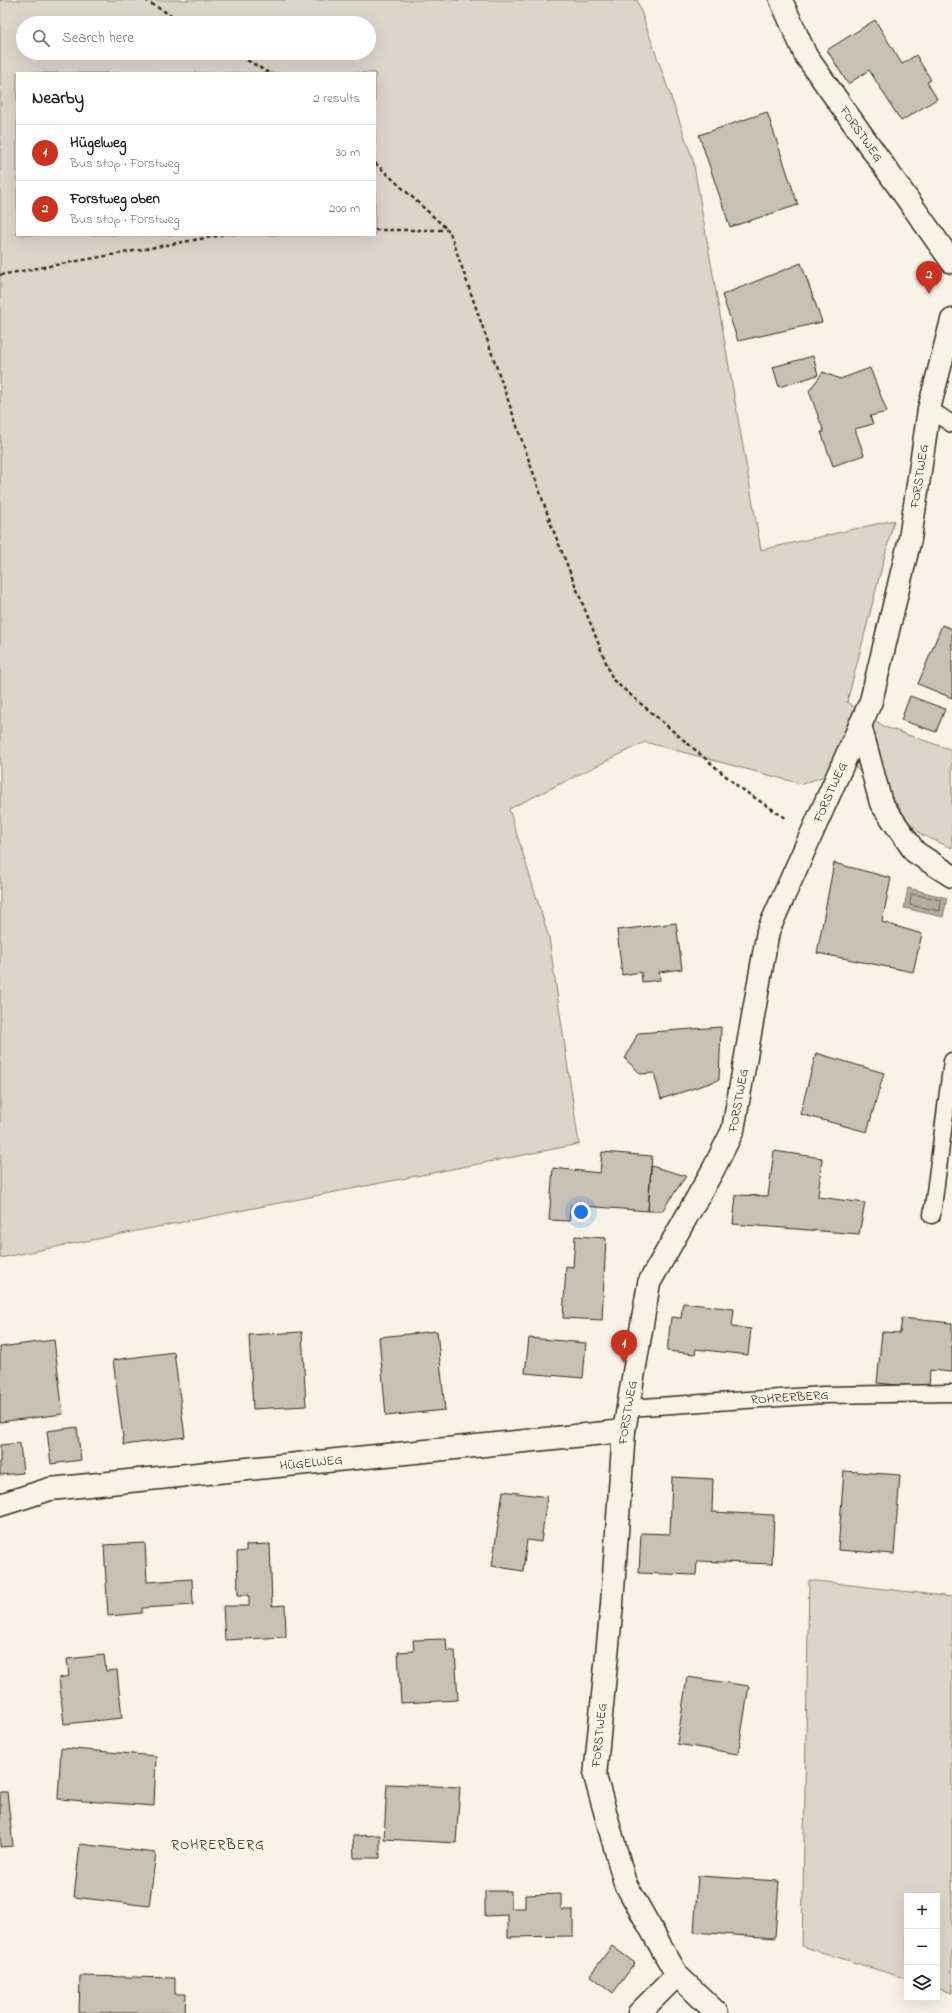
<!DOCTYPE html>
<html lang="en">
<head>
<meta charset="utf-8">
<style>
  body { margin:0; font-family:"Indie Flower",sans-serif; background:#f2f2f2; color:#202124 }
  .controls { position:absolute; right:12px; bottom:12px; display:grid; overflow:hidden; border-radius:0px; box-shadow:0 4px 16px #0002 }
  .controls button { width:36px; height:36px; display:grid; place-items:center; padding:0; border:0; border-bottom:1px solid #e0e0e0; background:#fff; color:#202124; font:20px sans-serif }
  .you { position:absolute; left:581px; top:1212px; width:14px; height:14px; margin:-10px; border:3px solid #fff; border-radius:50%; background:#1a73e8; box-shadow:0 0 0 6px #1a73e833 }
  .badge { display:grid; place-items:center; width:26px; height:26px; border-radius:50%; background:#c8321e; color:#fff; font-size:13px; font-weight:700 }
  .pin { position:absolute; translate:-50% -33px; filter:drop-shadow(0 1px 2px #0008) }
  .pin::after { content:''; position:absolute; top:21px; width:14px; height:12px; background:inherit; clip-path:polygon(0 0,100% 0,50% 100%) }
  .list { margin:0; padding:0; list-style:none }
  h2 { display:flex; justify-content:space-between; align-items:center; height:52px; margin:0; padding:0 16px; font-size:17px }
  h2 small { font-size:13px; font-weight:400; color:#757577 }
  .list li { display:grid; grid-template-columns:26px 1fr auto; gap:12px; align-items:center; box-sizing:border-box; height:56px; padding:0 16px; border-top:1px solid #e0e0e0 }
  .list b { display:block; font-size:15px; white-space:nowrap }
  .list p { margin:0; font-size:13px; white-space:nowrap; color:#757577 }
  .list em { font-size:13px; font-style:normal; color:#757577 }
  .icon { flex:none; width:22px; height:22px; fill:none; stroke:currentColor; stroke-width:2; stroke-linecap:round; stroke-linejoin:round }
  .map { position:relative; flex:none; width:952px; height:2013px; overflow:hidden }
  .search { position:absolute; background:#fff; box-shadow:0 4px 16px #0002; left:16px; top:16px; width:360px; height:44px; display:flex; align-items:center; gap:10px; box-sizing:border-box; padding:0 14px; border-radius:22px; color:#757577; font-size:15px }
  .panel { position:absolute; background:#fff; box-shadow:0 4px 16px #0002; left:16px; top:72px; width:360px; height:164px; border-radius:0px }
  .map>svg:first-child { display:block }
  .green { fill:#dbd6cb; stroke:#8b8074; fill-rule:evenodd }
  .water { fill:#b4aca0; stroke:#84786c }
  .lines { fill:none; stroke-linecap:round; stroke-linejoin:round }
  .shore { stroke:#6b5e52; stroke-width:1 }
  .building { fill:#c8c1b6; stroke:#3b2a1e }
  .service-casing { stroke:#3b2a1e; stroke-width:19 }
  .minor-casing { stroke:#3b2a1e; stroke-width:25 }
  .path { stroke:#3b2a1e; stroke-width:2.5; stroke-dasharray:4 3; stroke-linecap:butt }
  .service { stroke:#f7f3e8; stroke-width:16 }
  .minor { stroke:#f7f3e8; stroke-width:22 }
  .labels { text-anchor:middle; dominant-baseline:central; stroke-width:3.5; stroke-linejoin:round; paint-order:stroke }
  .street-label { font-size:13px; fill:#3b2a1e; stroke:#f7f3e8 }
  .neighbourhood-label { font-size:14px; letter-spacing:1px; fill:#3b2a1e; stroke:#f7f3e8 }
</style>
</head>
<body>
<div class="map">
<svg width="952" height="2013" viewBox="0 0 952 2013">
  <rect width="100%" height="100%" fill="#f7f3e8"/>
  <filter id="ink" filterUnits="userSpaceOnUse"><feTurbulence type="fractalNoise" baseFrequency=".025" numOctaves="2"/><feDisplacementMap in="SourceGraphic" scale="8" xChannelSelector="R" yChannelSelector="G"/><feConvolveMatrix kernelMatrix="1 2 1 2 8 2 1 2 1" color-interpolation-filters="sRGB"/></filter>
  <g filter="url(#ink)">
    <path class="green" d="M0 0H637L693 160 761 550 894 520 847 702 885 727 952 750V848L922 835 854 766 802 784 645 742 509 809 549 938 579 1144 0 1258ZM23 23H369V53H23ZM17 73H375V235H17Z
      M809 1580 952 1597V1993L937 1988V1896H907V1979L802 1946Z"/>
    <path class="water" d="M908 888 947 898 943 917 904 908Z"/>
    <g class="lines">
      <path class="shore" d="M912 894 941 900 940 911 910 905Z"/>
    </g>
    <path class="building" d="M875 20 902 64 916 55 931 80 927 82 937 99 901 121 869 70 848 84 827 50Z
      M767 112 798 205 730 227 699 135Z
      M801 263 822 322 738 341 722 295Z
      M813 356 818 375 779 387 773 367Z
      M870 368 887 412 870 416 873 424 855 429 864 455 833 466 821 432H824L809 391 823 372 840 379Z
      M942 625 952 629V698L918 684Z
      M910 696 945 709 936 732 901 720Z
      M834 863 891 878 882 922 922 934 913 972 817 953Z
      M676 923 682 969 659 972 660 980 642 982 641 972 622 975 617 930Z
      M721 1027 719 1080 661 1099 654 1073 641 1074 625 1059 638 1033Z
      M816 1053 884 1073 867 1132 800 1114Z
      M774 1151 822 1158 818 1197 865 1203 859 1234 733 1224 736 1195 768 1196Z
      M602 1152 652 1156 648 1211 571 1205 569 1221 549 1220 553 1168 600 1173Z
      M651 1166 686 1176 662 1211H648Z
      M575 1236 606 1238 602 1320 563 1318 566 1266 573 1267Z
      M683 1303 734 1309 732 1327 751 1329 748 1355 696 1349 695 1354 667 1351 671 1317 681 1318Z
      M902 1318 952 1323V1372L930 1370 929 1388 877 1383 882 1332 900 1333Z
      M437 1331 445 1410 386 1416 379 1337Z
      M302 1332 306 1406 253 1409 249 1335Z
      M529 1338 586 1343 583 1378 525 1373Z
      M54 1340 63 1414 0 1422V1347Z
      M174 1352 185 1437 124 1445 113 1360Z
      M77 1427 81 1460 51 1464 47 1431Z
      M20 1443 23 1473 0 1475V1445Z
      M844 1471 900 1475 894 1554 838 1550Z
      M672 1477 713 1479 712 1512 774 1515 772 1564 697 1561 696 1575 639 1573 641 1533 670 1534Z
      M503 1491 547 1497 541 1542 527 1540 523 1571 492 1566Z
      M145 1543 147 1582 192 1579 193 1605 142 1608V1613L108 1616 104 1545Z
      M270 1544 272 1606 285 1605 286 1637 225 1640 223 1606H249V1595H238L237 1552 246 1551V1545Z
      M446 1639 447 1651H455L458 1700 401 1703 398 1652 414 1651 413 1640Z
      M104 1655 106 1671 117 1670 122 1718 64 1724 59 1678 69 1676 67 1659Z
      M687 1677 749 1686 738 1754 677 1744Z
      M61 1748 156 1756 154 1806 58 1799Z
      M387 1784 460 1787 456 1843 384 1839Z
      M0 1792H7L13 1846 0 1847Z
      M380 1835V1858H354L353 1836Z
      M80 1844 156 1853 149 1906 74 1897Z
      M698 1876 779 1881 775 1938 694 1932Z
      M485 1891H511V1908H525V1895L561 1894V1910H573V1936L508 1937V1915L485 1916Z
      M612 1946 635 1963 613 1993 590 1975Z
      M80 1976 175 1978V1994H186L185 2013H79Z"/>
    <g class="lines">
      <defs>
        <g id="service">
          <path d="M929 409 952 424"/>
          <path d="M932 1215 952 1061"/>
          <path id="s1" d="M628 1408 823 1395 952 1393"/>
        </g>
        <g id="minor">
          <path id="s2" d="M781 0 806 56 952 262"/>
          <path d="M860 725 881 803 915 852 952 876"/>
          <path id="s3" d="M0 1505 50 1489 624 1431"/>
          <path d="M639 2013 677 1975"/>
          <path id="s4" d="M717 2013 677 1975 625 1883 595 1776 612 1604 624 1431 649 1283 713 1170 733 1130 768 931 871 701 910 539 929 409 952 320"/>
        </g>
      </defs>
      <use href="#service" class="service-casing"/>
      <use href="#minor" class="minor-casing"/>
      <path class="path" d="M145 0 184 23
        M235 53 269 73
        M375 163 448 230
        M375 230H449L552 527 613 680 740 788 787 819
        M0 275 222 235"/>
      <use href="#service" class="service"/>
      <use href="#minor" class="minor"/>
    </g>
  </g>
  <g class="labels">
    <g class="street-label">
      <text stroke="none"><textPath href="#s2" startOffset="157">FORSTWEG</textPath></text>
      <text stroke="none"><textPath href="#s4" startOffset="1627">FORSTWEG</textPath></text>
      <text stroke="none"><textPath href="#s4" startOffset="1297">FORSTWEG</textPath></text>
      <text stroke="none"><textPath href="#s4" startOffset="973">FORSTWEG</textPath></text>
      <text stroke="none"><textPath href="#s1" startOffset="162">ROHRERBERG</textPath></text>
      <text stroke="none"><textPath href="#s4" startOffset="637">FORSTWEG</textPath></text>
      <text stroke="none"><textPath href="#s3" startOffset="315">HÜGELWEG</textPath></text>
      <text stroke="none"><textPath href="#s4" startOffset="313">FORSTWEG</textPath></text>
    </g>
    <g class="neighbourhood-label">
      <text x="218" y="1845">ROHRERBERG</text>
    </g>
  </g>
</svg>
<div class="controls">
<button>+</button>
<button>−</button>
<button><svg class="icon" aria-label="layers" viewBox="0 0 24 24"><path d="M12 4l9 5-9 5-9-5zM3 14l9 5 9-5"/></svg></button>
</div>
<div class="you"></div>
<div class="pin badge" style="left:624px;top:1363px">1</div>
<div class="pin badge" style="left:929px;top:294px">2</div>
<div class="search"><svg class="icon" aria-label="search" viewBox="0 0 24 24"><circle cx="10" cy="10" r="6"/><path d="M15 15l6 6"/></svg>Search here</div>
<section class="panel">
<h2>Nearby<small>2 results</small></h2>
<ul class="list">
<li><span class="badge">1</span><div><b>Hügelweg</b><p>Bus stop · Forstweg</p></div><em>30 m</em></li>
<li><span class="badge">2</span><div><b>Forstweg oben</b><p>Bus stop · Forstweg</p></div><em>200 m</em></li>
</ul>
</section>
</div>
</body>
</html>
